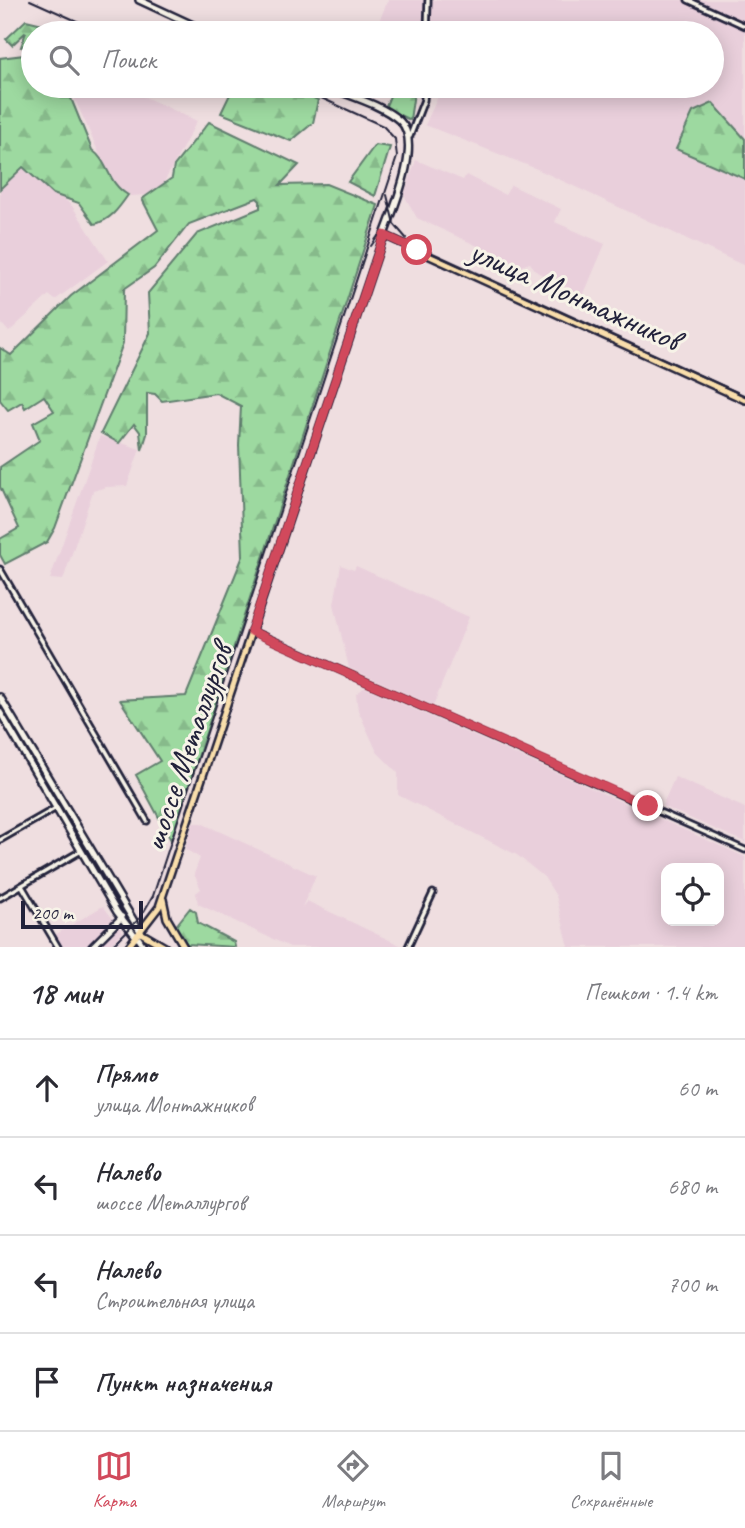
<!DOCTYPE html>
<html lang="ru">
<head>
<meta charset="utf-8">
<style>
  body { margin:0; font-family:Caveat,sans-serif; background:#f2f2f3; color:#2b2b33 }
  .controls { position:absolute; right:21px; bottom:21px; display:grid; overflow:hidden; border-radius:14px; box-shadow:0 4px 18px #0003 }
  .controls button { width:63px; height:63px; display:grid; place-items:center; padding:0; border:0; border-bottom:2px solid #e1e1e2; background:#fff; color:#2b2b33; font:35px sans-serif }
  .scale { position:absolute; left:21px; bottom:18px; width:122px; box-sizing:border-box; padding-left:7px; border:4px solid #22223b; border-top:0; font-size:19px; line-height:24px; white-space:nowrap; color:#22223b; -webkit-text-stroke:5px #f7f3e8; paint-order:stroke }
  .stop { position:absolute; width:21px; height:21px; margin:-16px; border:5px solid #d1495b; border-radius:50%; background:#fff }
  .stop.end { background:#d1495b; border-color:#fff; box-shadow:0 2px 7px #0008 }
  .list { margin:0; padding:0; list-style:none }
  h2 { display:flex; justify-content:space-between; align-items:center; height:91px; margin:0; padding:0 28px; font-size:30px }
  h2 small { font-size:23px; font-weight:400; color:#7c7c81 }
  .list li { display:grid; grid-template-columns:46px 1fr auto; gap:21px; align-items:center; box-sizing:border-box; height:98px; padding:0 28px; border-top:2px solid #e1e1e2 }
  .list b { display:block; font-size:26px; white-space:nowrap }
  .list p { margin:0; font-size:23px; white-space:nowrap; color:#7c7c81 }
  .list em { font-size:23px; font-style:normal; color:#7c7c81 }
  .icon { flex:none; width:38px; height:38px; fill:none; stroke:currentColor; stroke-width:2; stroke-linecap:round; stroke-linejoin:round }
  .map { position:relative; flex:none; width:745px; height:947px; overflow:hidden }
  .search { position:absolute; background:#fff; box-shadow:0 4px 18px #0003; left:21px; right:21px; top:21px; height:77px; display:flex; align-items:center; gap:18px; box-sizing:border-box; padding:0 24px; border-radius:38px; color:#7c7c81; font-size:26px }
  .sheet { height:483px; background:#fff }
  nav { display:flex; justify-content:space-around; align-items:center; box-sizing:border-box; height:98px; border-top:2px solid #e1e1e2; background:#fff; font-size:19px; color:#7c7c81 }
  nav a { display:grid; justify-items:center; gap:4px }
  nav .on { color:#d1495b }
  .map>svg:first-child { display:block }
  .built { fill:#e9cfdb; fill-rule:evenodd }
  .forest { fill:url(#forest-firs); stroke:#607e6e; stroke-width:2 }
  .lines { fill:none; stroke-linecap:round; stroke-linejoin:round }
  .street-casing { stroke:#22223b; stroke-width:9 }
  .secondary-casing { stroke:#22223b; stroke-width:10 }
  .primary-casing { stroke:#22223b; stroke-width:10 }
  .street { stroke:#f7f3e8; stroke-width:3.5 }
  .secondary { stroke:#f7f3e8; stroke-width:5 }
  .primary { stroke:#f9deab; stroke-width:5 }
  .tram { stroke:#22223b; stroke-width:2 }
  .route { stroke:#d1495b; stroke-width:9 }
  .labels { text-anchor:middle; dominant-baseline:central; stroke-width:6; stroke-linejoin:round; paint-order:stroke }
  .street-label { font-size:33px; fill:#22223b; stroke:#f7f3e8 }
</style>
</head>
<body>
<div class="map">
<svg width="745" height="947" viewBox="0 0 745 947">
  <defs>
    <pattern id="forest-firs" width="22" height="20" patternUnits="userSpaceOnUse" patternTransform="scale(1.75)"><rect width="22" height="20" fill="#9dd9a0"/><path d="M5 1l3.5 6h-7zM16 11l3.5 6h-7z" fill="#87ba8b"/></pattern>
  </defs>
  <rect width="100%" height="100%" fill="#efdee0"/>
  <filter id="ink" filterUnits="userSpaceOnUse"><feTurbulence type="fractalNoise" baseFrequency=".0143" numOctaves="2"/><feDisplacementMap in="SourceGraphic" scale="14" xChannelSelector="R" yChannelSelector="G"/><feConvolveMatrix kernelMatrix="1 2 1 2 8 2 1 2 1" color-interpolation-filters="sRGB"/></filter>
  <g filter="url(#ink)">
    <path class="built" d="M388 0H745V266L537 169 425 125 443 86H712V33H374Z
      M69 86H121L197 121 163 184 146 195 131 196 115 189Z
      M19 160 72 206 108 261 55 300 49 295 9 332 0 322V191Z
      M416 160 463 180 466 175 505 195 511 185 561 209 555 222 605 244 583 296 537 272 530 263 521 266 417 218 404 195Z
      M100 436 140 449 127 486 106 487 93 491 63 580 50 579Z
      M341 565 354 570 356 566 469 617 433 706 349 668 334 604Z
      M365 687 745 857V947H569L556 896 544 877 517 855 398 795V773L377 752 358 710 356 694ZM666 868H719V921H666Z
      M675 777 745 808V842L662 806Z
      M193 823H201L316 876 302 907 307 901 404 947H290L198 904 196 893 201 889 194 874 200 858 185 849Z
      M103 906 123 932 108 947H60L53 936Z"/>
    <path class="forest" d="M26 20 68 30 65 33H33V46L21 47 26 32 12 45 6 39Z
      M33 54V86H66L92 150C109 162 107 183 128 195 119 208 110 221 94 224L79 203 53 194 23 167 0 189V58Z
      M234 86H287L318 100 313 123 291 141 221 113Z
      M394 86H415L410 120 385 108Z
      M713 103 745 139V179L676 149 693 112Z
      M209 122 299 165 280 185 326 184 378 205 171 840 136 775 160 761 120 700 186 696 243 556 239 445 241 406 216 393 162 401 155 394 147 393V434L142 450 140 432 134 424 119 443 101 433 150 333 148 293 197 234 260 208V201L257 198 189 224 154 268 124 289 123 343 55 528 47 542 5 564 0 555V539L19 528 0 487V467L40 440 33 423 54 411 44 396 25 408 22 402 8 410 0 400V348L11 355 71 296 158 230 142 199 172 178 174 166Z
      M375 145 390 147 375 196 348 182Z
      M190 908 196 912 198 923 234 942 235 947 187 944 175 927Z"/>
    <g class="lines">
      <defs>
        <path id="street" d="M688 0 745 26
          M427 33 428 0
          M410 136 424 100 425 86
          M0 569 147 821
          M252 631 745 850
          M0 840 56 808
          M22 886 58 947
          M0 898 81 851
          M408 947 433 893"/>
        <path id="secondary" d="M139 0 210 33
          M326 86C349 96 381 104 400 121 423 142 393 210 384 235
          M0 697 141 933
          M0 712 117 912 137 938
          M139 939 144 947
          M92 947 122 917"/>
        <path id="primary" d="M163 899 167 918 184 947
          M141 933 165 947
          M128 947 159 907 384 235 745 400"/>
      </defs>
      <use href="#street" class="street-casing"/>
      <use href="#secondary" class="secondary-casing"/>
      <use href="#primary" class="primary-casing"/>
      <use href="#street" class="street"/>
      <use href="#secondary" class="secondary"/>
      <use href="#primary" class="primary"/>
      <path class="tram" d="M30 0 90 27 113 33
        M387 195 394 224 406 238
        M371 246 378 236 391 235 745 396
        M111 947 140 918 153 896 397 157 395 139 383 126 295 86"/>
    </g>
  </g>
  <g class="lines" filter="url(#ink)">
    <path class="route" d="M417 250 384 235 251 631 648 806"/>
  </g>
  <g class="labels">
    <g class="street-label">
      <text transform="translate(575 295) rotate(24)">улица Монтажников</text>
      <text transform="translate(187 747) rotate(-71)">шоссе Металлургов</text>
    </g>
  </g>
</svg>
<div class="controls">
<button><svg class="icon" aria-label="locate" viewBox="0 0 24 24"><circle cx="12" cy="12" r="6"/><path d="M12 2v4M12 18v4M2 12h4M18 12h4"/></svg></button>
</div>
<div class="scale">200 m</div>
<div class="stop" style="left:417px;top:250px"></div>
<div class="stop end" style="left:648px;top:806px"></div>
<div class="search"><svg class="icon" aria-label="search" viewBox="0 0 24 24"><circle cx="10" cy="10" r="6"/><path d="M15 15l6 6"/></svg>Поиск</div>
</div>
<section class="sheet">
<h2>18 мин<small>Пешком · 1.4 km</small></h2>
<ul class="list">
<li><svg class="icon" aria-label="ahead" viewBox="0 0 24 24"><path d="M12 20V5M6 11l6-6 6 6"/></svg><div><b>Прямо</b><p>улица Монтажников</p></div><em>60 m</em></li>
<li><svg class="icon" aria-label="left" viewBox="0 0 24 24"><path d="M17 20v-9H6M10 6l-5 5 5 5"/></svg><div><b>Налево</b><p>шоссе Металлургов</p></div><em>680 m</em></li>
<li><svg class="icon" aria-label="left" viewBox="0 0 24 24"><path d="M17 20v-9H6M10 6l-5 5 5 5"/></svg><div><b>Налево</b><p>Строительная улица</p></div><em>700 m</em></li>
<li><svg class="icon" aria-label="arrive" viewBox="0 0 24 24"><path d="M6 21V4h12l-3 4 3 4H6"/></svg><div><b>Пункт назначения</b></div></li>
</ul>
</section>
<nav>
<a class="on"><svg class="icon" aria-label="map" viewBox="0 0 24 24"><path d="M3 6l6-2 6 2 6-2v14l-6 2-6-2-6 2zM9 4v14M15 6v14"/></svg>Карта</a>
<a><svg class="icon" aria-label="directions" viewBox="0 0 24 24"><path d="M12 3l9 9-9 9-9-9zM9 14v-3h6M13 9l2 2-2 2"/></svg>Маршрут</a>
<a><svg class="icon" aria-label="saved" viewBox="0 0 24 24"><path d="M7 4h10v16l-5-4-5 4z"/></svg>Сохранённые</a>
</nav>
</body>
</html>
